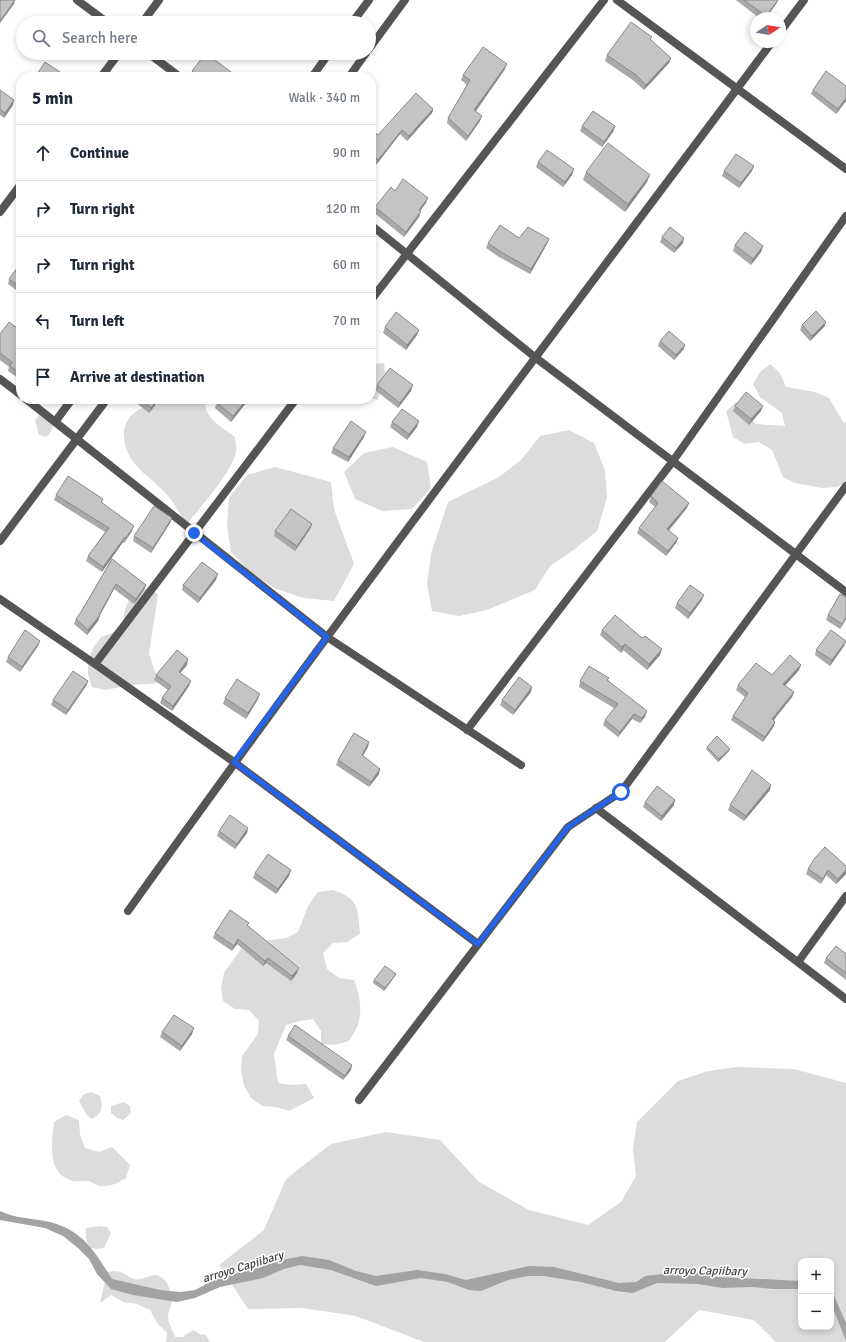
<!DOCTYPE html>
<html lang="en">
<head>
<meta charset="utf-8">
<style>
  body { margin:0; font-family:Signika,sans-serif; background:#f6f6f7; color:#1f2937 }
  .controls { position:absolute; right:12px; bottom:12px; display:grid; overflow:hidden; border-radius:8px; box-shadow:0 2px 6px #0003 }
  .controls button { width:36px; height:36px; display:grid; place-items:center; padding:0; border:0; border-bottom:1px solid #e0e1e3; background:#fff; color:#1f2937; font:20px sans-serif }
  .compass { position:absolute; left:750px; top:12px; width:36px; height:36px; border-radius:50%; background:#fff; box-shadow:0 2px 6px #0003; rotate:78deg }
  .stop { position:absolute; width:12px; height:12px; margin:-9px; border:3px solid #2563eb; border-radius:50%; background:#fff }
  .stop.end { background:#2563eb; border-color:#fff; box-shadow:0 1px 4px #0008 }
  .list { margin:0; padding:0; list-style:none }
  h2 { display:flex; justify-content:space-between; align-items:center; height:52px; margin:0; padding:0 16px; font-size:17px }
  h2 small { font-size:13px; font-weight:400; color:#747a83 }
  .list li { display:grid; grid-template-columns:26px 1fr auto; gap:12px; align-items:center; box-sizing:border-box; height:56px; padding:0 16px; border-top:1px solid #e0e1e3 }
  .list b { display:block; font-size:15px; white-space:nowrap }
  .list em { font-size:13px; font-style:normal; color:#747a83 }
  .icon { flex:none; width:22px; height:22px; fill:none; stroke:currentColor; stroke-width:2; stroke-linecap:round; stroke-linejoin:round }
  .map { position:relative; flex:none; width:846px; height:1342px; overflow:hidden }
  .search { position:absolute; background:#fff; box-shadow:0 2px 6px #0003; left:16px; top:16px; width:360px; height:44px; display:flex; align-items:center; gap:10px; box-sizing:border-box; padding:0 14px; border-radius:22px; color:#747a83; font-size:15px }
  .panel { position:absolute; background:#fff; box-shadow:0 2px 6px #0003; left:16px; top:72px; width:360px; height:332px; border-radius:16px }
  .map>svg:first-child { display:block }
  .green { fill:#dcdcdc; fill-rule:evenodd }
  .water { fill:#a3a3a3 }
  .lines { fill:none; stroke-linecap:round; stroke-linejoin:round }
  .minor { stroke:#555; stroke-width:8 }
  .wall { fill:#a9a9a9 }
  .shaded-wall { fill:#898989 }
  .building { fill:#c4c4c4; stroke:#898989 }
  .route { stroke:#2563eb; stroke-width:5 }
  .labels { text-anchor:middle; dominant-baseline:central; stroke-width:3; stroke-linejoin:round; paint-order:stroke }
  .water-label { font-size:12px; font-style:italic; fill:#444; stroke:#fff }
</style>
</head>
<body>
<div class="map">
<svg width="846" height="1342" viewBox="0 0 846 1342">
  <rect width="100%" height="100%" fill="#fff"/>
  <path class="green" d="M384 363 386 378 377 400 371 398V364Z
    M770 364 780 373 786 387 815 392 829 398 844 423 846 422V482L837 487 822 488 795 483 783 477 772 450 759 442 745 444 733 437 726 411 736 402 756 424 785 426 782 413 760 397 753 384 760 372Z
    M168 399H205C204 419 221 426 235 437 235 441 237 448 236 452 231 474 201 506 187 524 180 515 175 504 168 496 151 476 125 465 124 436 123 430 126 422 130 417 143 403 154 408 168 399Z
    M40 414 53 419C53 427 52 432 46 437L39 435 35 420Z
    M569 430 594 443 605 470 607 498 597 531 575 549 550 566 535 590 487 610 459 616 432 611 427 584 431 554 448 502 499 477 521 460 540 436Z
    M393 447 427 462 431 488 412 509 382 511 355 499 344 472 364 453Z
    M275 467 331 482 334 509 354 564 334 601 304 598 276 589 252 574 231 552 227 526 229 498 247 475Z
    M144 588 158 594 149 654 154 669 161 683 131 685 105 690 92 687 88 674V661L93 648 101 637 115 632 123 622 125 609 131 595Z
    M333 890C360 900 357 906 360 933L348 942 333 943 323 953 327 969 339 978 354 980C360 995 363 1012 357 1027 355 1032 351 1037 349 1041L335 1045 321 1044V1031L313 1019 300 1021 286 1025 274 1054 278 1083 292 1085 306 1084 314 1098 289 1111 276 1107 262 1106 251 1098 244 1086 241 1070 242 1056 258 1034 259 1021 249 1010 235 1009 223 1001 221 988 224 973 241 949 256 942 286 938 298 932 308 906 318 892Z
    M737 1067 794 1069 846 1083V1342H776L754 1320 699 1310 665 1342H424L356 1316 302 1308 248 1309 219 1265 264 1230 286 1179 331 1144 386 1132 440 1140 479 1182 529 1210 588 1225 621 1202 636 1176 633 1149 637 1122 678 1081 708 1071ZM801 1261H831V1327H801Z
    M91 1092 100 1096C103 1108 103 1114 91 1119L86 1114 79 1101 84 1094Z
    M124 1102 130 1106 131 1113 123 1120 117 1118 111 1113V1106Z
    M66 1115 79 1120 80 1134 85 1148 99 1152 112 1147 130 1165 126 1178C117 1183 111 1187 100 1186 96 1185 92 1182 88 1181 83 1180 78 1182 73 1181 46 1174 52 1143 54 1122Z
    M100 1226 107 1227 111 1233 104 1248 97 1249 90 1248C86 1241 85 1236 86 1228Z
    M114 1271C125 1271 126 1277 134 1279 141 1281 148 1275 155 1275 166 1275 172 1292 172 1301 171 1307 168 1312 168 1317 168 1323 173 1331 175 1337H183L188 1333 194 1330 199 1334 206 1335 210 1342H166L167 1333 157 1323 150 1310 137 1304 123 1302 111 1295 100 1303 107 1272Z"/>
  <path class="water" d="M0 1211C14 1218 29 1218 45 1221 81 1228 94 1250 112 1279L160 1290 180 1292 195 1290 216 1279 258 1268 282 1260 302 1256 329 1260 356 1271 376 1276 417 1270 445 1274 466 1280 529 1266 554 1267 619 1283 636 1282 645 1276 663 1274 689 1272 718 1277 801 1281V1289H774L752 1287 723 1288 698 1284 657 1283 633 1293 616 1291 581 1282 544 1276H528L508 1280 481 1291 469 1290 448 1282 421 1278 376 1286 331 1270 300 1265 284 1269 263 1278 220 1287 195 1298 177 1302 133 1295 111 1289 97 1274 89 1259 78 1248 63 1236 45 1228 0 1220Z
    M831 1289 846 1323V1341L831 1303Z"/>
  <g class="lines">
    <path class="minor" d="M77 0 108 23
      M617 0 846 169
      M142 23 159 0
      M352 23 369 0
      M780 32 804 0
      M369 49 405 0
      M148 53 180 77
      M101 77 119 53
      M312 77 329 53
      M349 77 366 53
      M0 212 21 184
      M371 225 536 358 846 592
      M371 300 604 0
      M0 379 21 395
      M26 399 327 637 521 765
      M55 422 72 399
      M0 541 107 399
      M0 599 95 664 234 762 478 944
      M95 664 296 399
      M467 730 673 461 846 216
      M596 808 846 999
      M128 911C338 617 556 331 772 42
      M798 962 846 896
      M359 1100 568 827 621 792 846 486"/>
  </g>
  <path class="wall" d="M736 0H778L776 4 766 18H759Z
    M607 55 669 63 644 90 634 81 605 61Z
    M505 69 476 111 480 121 466 141 447 123 448 118 467 85 461 80 463 75Z
    M192 71 229 77H191V76Z
    M0 90 13 105 4 118 0 115Z
    M813 90 846 101 836 114 811 94Z
    M433 109 432 113 407 141 400 134 376 165 373 162 371 165V130L378 135Z
    M582 126H615L613 132 602 147 580 131Z
    M538 162 572 175 563 187 536 167Z
    M754 166 752 171 739 188 722 176 724 171Z
    M586 172 647 182 625 212 583 180Z
    M395 191 426 203 420 211 419 217 404 237 373 212 375 207Z
    M662 237 683 243 674 253 660 242Z
    M519 238 549 239 547 244 530 274 499 257 486 248 488 243Z
    M735 245 763 246 761 252 751 265 733 251Z
    M21 263V289L19 292 8 284 9 279Z
    M826 322 824 327 810 341 800 330 802 325Z
    M385 327 417 335 406 350 383 333Z
    M21 331V374L18 378 8 371 9 367 0 360V334Z
    M660 341 685 345 683 350 674 360 658 346Z
    M377 385 411 391 398 408 375 390Z
    M136 399H160L149 413 135 402Z
    M162 399H173L169 404Z
    M221 399H249L231 422 215 408 217 403Z
    M735 406 761 411 749 425 733 411Z
    M392 422 417 427 407 440 390 427Z
    M364 437 348 462 331 453 333 448Z
    M56 495 101 503 132 531 124 543 123 542 102 572 86 561 88 556 105 532 54 500Z
    M651 496 687 508 668 531 678 538 676 543 666 556 637 533 639 528 655 507 649 502Z
    M172 518 170 523 151 553 133 541 134 536Z
    M312 524 310 529 295 551 274 536 275 531Z
    M112 559 146 585 144 590 134 604 114 589 100 615 98 621 87 635 74 624 76 619 81 612Z
    M216 580 198 603 182 590 183 585Z
    M846 597V619L840 629 826 620 828 615Z
    M702 600 688 619 675 608 677 603Z
    M602 630 660 655 647 670 623 650 621 653 600 635Z
    M846 641 844 646 830 666 815 655 816 650Z
    M38 646 20 672 6 662 8 657Z
    M187 665 180 673 189 686 172 711 160 703 162 698 168 690 154 680 156 675Z
    M799 670 785 686 794 692 792 697 774 720 775 722 774 726 763 742 731 720 733 716 745 697 736 690 738 685 772 675Z
    M608 680 645 717 640 723 632 719 618 737 603 725 605 720 614 708 579 687 580 681Z
    M88 681 86 686 66 715 51 705 53 700Z
    M532 687 531 692 513 715 500 705 502 700Z
    M225 698 258 699 246 719 223 704Z
    M368 747 363 756 379 774 369 787 336 765 338 760Z
    M707 747 729 751 718 762 706 749Z
    M770 790 744 821 728 810 730 805Z
    M645 802 674 805 661 821 643 807Z
    M248 828 247 833 235 849 217 836 219 831Z
    M846 866V874L836 884 826 875 821 884 806 874 808 869Z
    M291 870 289 876 276 894 253 878 255 873Z
    M248 926 297 973 291 981 266 963 263 966 237 944 232 951 213 938 215 933Z
    M845 953H846V980L824 963 826 958Z
    M396 974 395 976 384 991 373 983 374 980Z
    M162 1032 192 1034 180 1051 160 1037Z
    M288 1036 351 1070 343 1080 286 1040Z"/>
  <path class="shaded-wall" d="M15 0 14 4 0 23V21Z
    M778 0 776 4 766 18H765L766 16Z
    M671 58 669 63 644 90 646 85Z
    M507 64 505 69 473 115 474 110Z
    M846 98V101L836 114 838 109Z
    M14 100 13 105 4 118 5 113Z
    M433 109 432 113 407 141 409 136Z
    M482 116 480 121 466 141 468 136Z
    M615 126 613 132 602 147 604 142Z
    M402 130 400 134 376 165 378 160Z
    M375 157 373 162 371 165V162Z
    M754 166 752 171 739 188 741 183Z
    M574 169 572 175 563 187 565 182Z
    M650 175 647 182 625 212 628 204Z
    M428 198 426 203 417 215 419 210Z
    M421 211 419 217 404 237 406 232Z
    M684 238 683 243 674 253 676 248Z
    M549 239 547 244 530 274 531 269Z
    M763 246 761 252 751 265 753 259Z
    M826 322 824 327 810 341 812 336Z
    M419 330 417 335 406 350 407 345Z
    M685 345 683 350 674 360 676 355Z
    M21 371V374L18 378 20 373Z
    M413 385 411 391 398 408 400 403Z
    M158 399H160L149 413 151 408Z
    M171 399H173L169 404Z
    M247 399H249L231 422 233 416Z
    M763 406 761 411 749 425 751 419Z
    M419 421 417 427 407 440 409 434Z
    M366 432 364 437 348 462 349 457Z
    M689 503 687 508 665 535 667 529Z
    M172 518 170 523 151 553 153 548Z
    M312 524 310 529 295 551 297 546Z
    M134 526 132 531 124 543 126 538Z
    M125 537 123 542 102 572 103 567Z
    M678 538 676 543 666 556 668 551Z
    M218 574 216 580 198 603 200 598Z
    M116 584 114 589 99 617 100 615 98 621 87 635 88 630 99 615Z
    M146 585 144 590 134 604 136 599Z
    M704 595 702 600 688 619 690 613Z
    M846 617V619L840 629 842 624Z
    M40 641 38 646 20 672 22 667Z
    M846 641 844 646 830 666 832 660Z
    M625 644 623 650 621 653 622 647Z
    M662 649 660 655 647 670 649 664Z
    M188 659 187 665 177 677 179 672Z
    M801 665 799 670 782 689 783 684Z
    M88 681 86 686 66 715 68 710Z
    M191 681 189 686 172 711 173 706Z
    M532 687 531 692 513 715 515 710Z
    M794 692 792 697 770 724 772 719Z
    M260 694 258 699 246 719 248 713Z
    M647 711 645 717 640 723 642 718Z
    M634 714 632 719 618 737 620 732Z
    M775 722 774 726 763 742 765 737Z
    M369 742 368 747 360 760 362 755Z
    M730 749 729 751 718 762 719 759Z
    M380 769 379 774 369 787 371 782Z
    M771 785 770 790 744 821 746 816Z
    M675 800 674 805 661 821 662 816Z
    M248 828 247 833 235 849 237 844Z
    M291 870 289 876 276 894 278 889Z
    M828 870 826 875 821 884 823 879Z
    M846 870V874L836 884 838 879Z
    M238 939 237 944 232 951 234 946Z
    M268 958 266 963 263 966 265 961Z
    M299 968 297 973 291 981 292 976Z
    M396 974 395 976 384 991 385 988Z
    M194 1028 192 1034 180 1051 182 1046Z
    M352 1065 351 1070 343 1080 345 1076Z"/>
  <path class="building" d="M0 0H15L0 21Z
    M744 0H778L766 16Z
    M631 22 652 37 650 39 671 58 646 85 636 75 607 55Z
    M483 47 507 64 474 110 482 116 468 136 448 118 470 80 463 75Z
    M206 53 231 72 227 77H200L192 71Z
    M45 62 60 72 56 77H35Z
    M826 71 846 86V98L838 109 813 90Z
    M0 90 14 100 5 113 0 109Z
    M416 93 433 109 409 136 402 130 378 160 375 157 371 162V130L378 135Z
    M593 111 615 126 604 142 582 126Z
    M608 143 650 175 628 204 586 172Z
    M547 150 574 169 565 182 538 162Z
    M736 154 754 166 741 183 724 171Z
    M403 179 428 198 419 210 421 211 406 232 375 207 391 187 395 191Z
    M500 225 519 238 528 227 549 239 531 269 501 252 488 243Z
    M670 227 684 238 676 248 662 237Z
    M745 232 763 246 753 259 735 245Z
    M21 263V287L9 279Z
    M816 311 826 322 812 336 802 325Z
    M396 312 419 330 407 345 385 327Z
    M9 322 21 331V371L20 373 10 366 12 362 0 353V334Z
    M669 331 685 345 676 355 660 341Z
    M390 368 413 385 400 403 377 385Z
    M746 392 763 406 751 419 735 406Z
    M140 399H158L151 408Z
    M221 399H247L233 416 217 403Z
    M402 409 419 421 409 434 392 422Z
    M351 421 366 432 349 457 333 448Z
    M68 476 103 499 101 502 134 526 126 538 125 537 103 567 88 556 109 528 56 495Z
    M662 481 689 503 667 529 678 538 668 551 639 528 658 503 651 496Z
    M154 506 172 518 153 548 134 536Z
    M291 509 312 524 297 546 275 531Z
    M112 559 146 585 136 599 116 584 99 615H100L88 630 76 619 81 612Z
    M202 562 218 574 200 598 183 585Z
    M690 585 704 595 690 613 677 603Z
    M840 594 846 597V617L842 624 828 615Z
    M615 615 642 638 645 636 662 649 649 664 625 644 622 647 602 630Z
    M25 630 40 641 22 667 8 657Z
    M831 630 846 641 832 660 816 650Z
    M177 650 188 659 179 672 191 681 173 706 162 698 171 686 156 675Z
    M790 655 801 665 783 684 794 692 772 719 775 722 765 737 733 716 748 693 738 685 756 663 772 675Z
    M589 666 609 678 607 680 647 711 642 718 634 714 620 732 605 720 618 704 580 681Z
    M73 671 88 681 68 710 53 700Z
    M519 677 532 687 515 710 502 700Z
    M237 679 260 694 248 713 225 698Z
    M354 733 369 742 362 755 380 769 371 782 338 760Z
    M717 736 730 749 719 759 707 747Z
    M752 770 771 785 746 816 730 805Z
    M657 786 675 800 662 816 645 802Z
    M230 815 248 828 237 844 219 831Z
    M825 847 846 866V870L838 879 828 870 823 879 808 869 815 858Z
    M268 854 291 870 278 889 255 873Z
    M230 910 249 923 247 925 299 968 292 976 268 958 265 961 238 939 234 946 215 933Z
    M836 946 845 953H846V973L826 958Z
    M385 966 396 974 385 988 374 980Z
    M174 1015 194 1028 182 1046 162 1032Z
    M295 1025 352 1065 345 1076 288 1036Z"/>
  <g class="lines">
    <path class="route" d="M194 533 327 637 234 762 478 944 568 827 621 792"/>
  </g>
  <g class="labels">
    <g class="water-label">
      <text transform="translate(243 1267) rotate(-17)">arroyo Capiibary</text>
      <text transform="translate(705 1271) rotate(1)">arroyo Capiibary</text>
    </g>
  </g>
</svg>
<div class="controls">
<button>+</button>
<button>−</button>
</div>
<svg class="compass" viewBox="-18 -18 36 36"><path d="M0-13l5 13h-10z" fill="#e53935"/><path d="M0 13l5-13h-10z" fill="#747a83"/></svg>
<div class="stop" style="left:621px;top:792px"></div>
<div class="stop end" style="left:194px;top:533px"></div>
<div class="search"><svg class="icon" aria-label="search" viewBox="0 0 24 24"><circle cx="10" cy="10" r="6"/><path d="M15 15l6 6"/></svg>Search here</div>
<section class="panel">
<h2>5 min<small>Walk · 340 m</small></h2>
<ul class="list">
<li><svg class="icon" aria-label="ahead" viewBox="0 0 24 24"><path d="M12 20V5M6 11l6-6 6 6"/></svg><div><b>Continue</b></div><em>90 m</em></li>
<li><svg class="icon" aria-label="right" viewBox="0 0 24 24"><path d="M7 20v-9h11M14 6l5 5-5 5"/></svg><div><b>Turn right</b></div><em>120 m</em></li>
<li><svg class="icon" aria-label="right" viewBox="0 0 24 24"><path d="M7 20v-9h11M14 6l5 5-5 5"/></svg><div><b>Turn right</b></div><em>60 m</em></li>
<li><svg class="icon" aria-label="left" viewBox="0 0 24 24"><path d="M17 20v-9H6M10 6l-5 5 5 5"/></svg><div><b>Turn left</b></div><em>70 m</em></li>
<li><svg class="icon" aria-label="arrive" viewBox="0 0 24 24"><path d="M6 21V4h12l-3 4 3 4H6"/></svg><div><b>Arrive at destination</b></div></li>
</ul>
</section>
</div>
</body>
</html>
